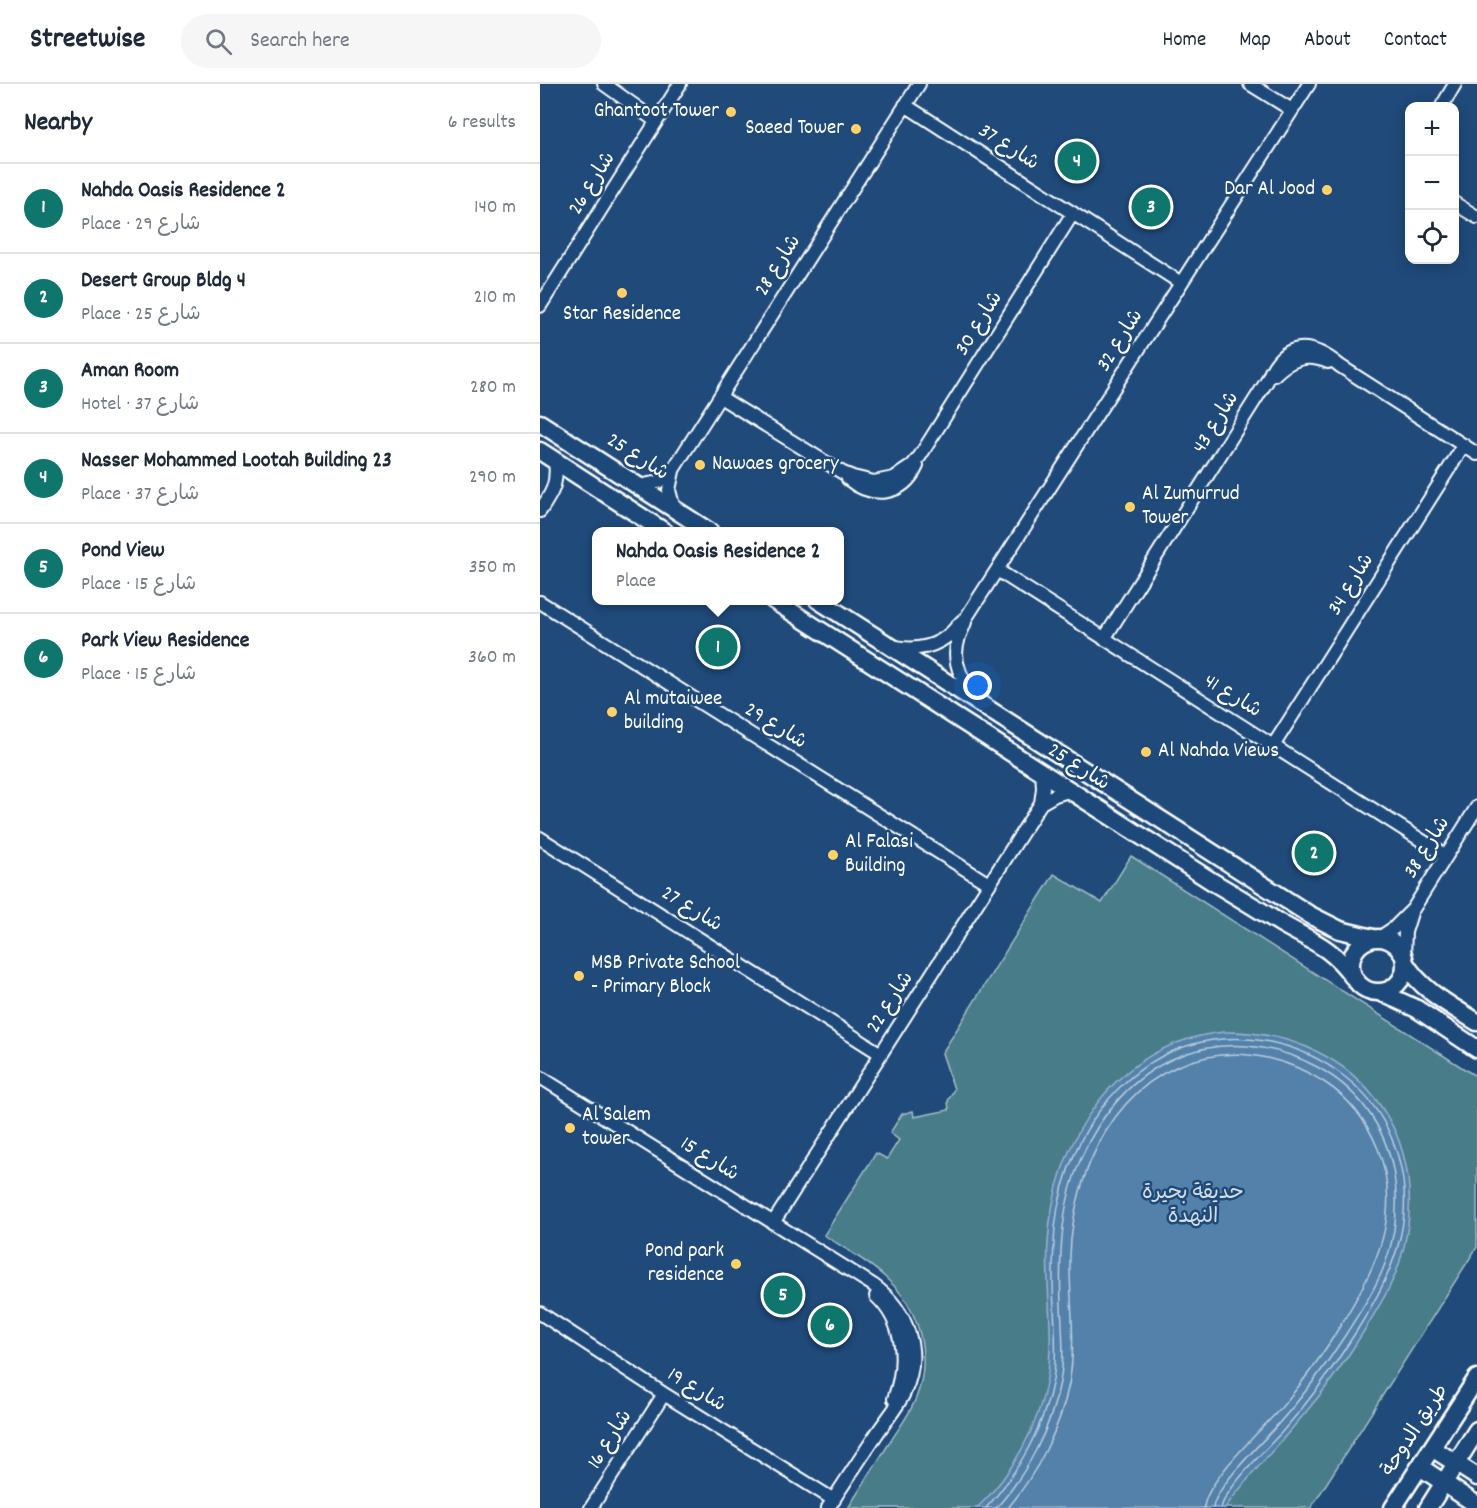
<!DOCTYPE html>
<html lang="en">
<head>
<meta charset="utf-8">
<style>
  body { margin:0; font-family:Dekko,"Playpen Sans Arabic",sans-serif; background:#f6f6f7; color:#1f2937 }
  .controls { position:absolute; right:18px; top:18px; display:grid; overflow:hidden; border-radius:12px; box-shadow:0 3px 15px #0003 }
  .controls button { width:54px; height:54px; display:grid; place-items:center; padding:0; border:0; border-bottom:2px solid #e0e1e3; background:#fff; color:#1f2937; font:30px sans-serif }
  .you { position:absolute; left:438px; top:602px; width:21px; height:21px; margin:-15px; border:4px solid #fff; border-radius:50%; background:#1a73e8; box-shadow:0 0 0 9px #1a73e833 }
  .badge { display:grid; place-items:center; width:39px; height:39px; border-radius:50%; background:#0f766e; color:#fff; font-size:20px; font-weight:700 }
  .pin { position:absolute; translate:-50% -50%; border:3px solid #fff; box-shadow:0 2px 6px #0006 }
  .popup { position:absolute; left:52px; top:443px; width:252px; height:78px; box-sizing:border-box; display:grid; place-content:center; border-radius:12px; background:#fff; filter:drop-shadow(0 2px 4px #0005); font-size:20px; white-space:nowrap; color:#747a83 }
  .popup b { font-size:22px; color:#1f2937 }
  .popup::after { content:''; position:absolute; left:50%; top:100%; margin-left:-12px; border:12px solid transparent; border-top-color:#fff }
  .list { margin:0; padding:0; list-style:none }
  h2 { display:flex; justify-content:space-between; align-items:center; height:78px; margin:0; padding:0 24px; font-size:26px }
  h2 small { font-size:20px; font-weight:400; color:#747a83 }
  .list li { display:grid; grid-template-columns:39px 1fr auto; gap:18px; align-items:center; box-sizing:border-box; height:90px; padding:0 24px; border-top:2px solid #e0e1e3 }
  .list b { display:block; font-size:22px; white-space:nowrap }
  .list p { margin:0; font-size:20px; white-space:nowrap; color:#747a83 }
  .list em { font-size:20px; font-style:normal; color:#747a83 }
  .icon { flex:none; width:33px; height:33px; fill:none; stroke:currentColor; stroke-width:2; stroke-linecap:round; stroke-linejoin:round }
  .map { position:relative; flex:none; width:937px; height:1424px; overflow:hidden }
  header { display:flex; align-items:center; gap:36px; box-sizing:border-box; height:84px; padding:0 30px; background:#fff; border-bottom:2px solid #e0e1e3 }
  header strong { font-size:28px }
  nav { display:flex; gap:33px; margin-inline-start:auto; font-size:21px }
  .search { width:420px; height:54px; background:#f6f6f7; display:flex; align-items:center; gap:15px; box-sizing:border-box; padding:0 21px; border-radius:33px; color:#747a83; font-size:22px }
  main { display:flex }
  aside { flex:1; background:#fff }
  .map>svg:first-child { display:block }
  .green { fill:#497c89; stroke:#a4bec4; stroke-width:1.5 }
  .water { fill:#5381aa; stroke:#98b3cc; stroke-width:1.5 }
  .lines { fill:none; stroke-linecap:round; stroke-linejoin:round }
  .shore { stroke:#bacddd; stroke-width:1.5 }
  .street-casing { stroke:#fff; stroke-width:16 }
  .secondary-casing { stroke:#fff; stroke-width:21 }
  .street { stroke:#1f4a7a; stroke-width:12 }
  .secondary { stroke:#1f4a7a; stroke-width:16 }
  .poi-dot { fill:#ffd166; stroke:#1f4a7a; stroke-width:2 }
  .labels { text-anchor:middle; dominant-baseline:central; stroke-width:5; stroke-linejoin:round; paint-order:stroke }
  .poi-label { font-size:21px; fill:#fff; stroke:#1f4a7a; text-anchor:start }
  .street-label { font-size:21px; fill:#fff; stroke:#1f4a7a }
  .park-label { font-size:21px; fill:#d2dee2; stroke:#1f4a7a }
</style>
</head>
<body>
<header>
<strong>Streetwise</strong>
<div class="search"><svg class="icon" aria-label="search" viewBox="0 0 24 24"><circle cx="10" cy="10" r="6"/><path d="M15 15l6 6"/></svg>Search here</div>
<nav><a>Home</a><a>Map</a><a>About</a><a>Contact</a></nav>
</header>
<main>
<aside>
<h2>Nearby<small>6 results</small></h2>
<ul class="list">
<li><span class="badge">1</span><div><b>Nahda Oasis Residence 2</b><p>Place · شارع 29</p></div><em>140 m</em></li>
<li><span class="badge">2</span><div><b>Desert Group Bldg 4</b><p>Place · شارع 25</p></div><em>210 m</em></li>
<li><span class="badge">3</span><div><b>Aman Room</b><p>Hotel · شارع 37</p></div><em>280 m</em></li>
<li><span class="badge">4</span><div><b>Nasser Mohammed Lootah Building 23</b><p>Place · شارع 37</p></div><em>290 m</em></li>
<li><span class="badge">5</span><div><b>Pond View</b><p>Place · شارع 15</p></div><em>350 m</em></li>
<li><span class="badge">6</span><div><b>Park View Residence</b><p>Place · شارع 15</p></div><em>360 m</em></li>
</ul>
</aside>
<div class="map">
<svg width="937" height="1424" viewBox="0 0 937 1424">
  <rect width="100%" height="100%" fill="#1f4a7a"/>
  <filter id="ink" filterUnits="userSpaceOnUse"><feTurbulence type="fractalNoise" baseFrequency=".0167" numOctaves="2"/><feDisplacementMap in="SourceGraphic" scale="12" xChannelSelector="R" yChannelSelector="G"/><feConvolveMatrix kernelMatrix="1 2 1 2 8 2 1 2 1" color-interpolation-filters="sRGB"/></filter>
  <g filter="url(#ink)">
    <path class="green" d="M591 772 937 993V1163L771 1424H308C322 1402 336 1380 350 1358 359 1344 370 1330 376 1314 392 1273 380 1225 348 1196 330 1178 305 1165 284 1151L336 1069 347 1075 359 1056 350 1049 362 1030 373 1027 374 1033 409 1026 408 1017 414 1005 402 969 514 790 562 819Z"/>
    <path class="water" d="M684 948C740 947 797 967 833 1012 872 1059 878 1124 859 1180 852 1201 841 1219 830 1237 812 1267 793 1296 770 1323 743 1357 711 1388 685 1424H437C472 1391 499 1342 507 1294 515 1251 505 1203 508 1158 514 1056 575 959 684 948Z"/>
    <g class="lines">
      <path class="shore" d="M446 1424C478 1389 504 1343 513 1296 517 1272 515 1248 514 1223 512 1197 513 1170 515 1144 526 1034 612 934 730 958 779 968 826 1000 848 1046 884 1124 856 1185 814 1251 792 1286 768 1319 741 1349 726 1365 685 1405 681 1424
        M456 1424C487 1390 511 1344 520 1298 525 1272 522 1247 521 1221 520 1195 520 1169 523 1143 533 1048 603 954 707 962 756 966 805 991 832 1033 859 1075 863 1130 846 1177 837 1203 821 1226 806 1250 785 1283 761 1315 734 1345 719 1361 675 1404 673 1424
        M468 1424C497 1389 520 1345 529 1300 537 1258 529 1215 530 1172 533 1087 576 992 667 973 708 965 750 976 784 998 809 1014 827 1037 838 1065 862 1128 838 1180 805 1234 786 1266 765 1296 741 1324 722 1345 665 1398 664 1424"/>
      <defs>
        <path id="street" d="M64 0 116 37
          M710 0 752 26
          M365 21 641 199
          M902 22 915 0
          M914 119 937 133
          M0 222 140 0
          M734 291C750 275 766 269 788 278
          M180 313 303 389 313 393 334 398 354 394 372 382 380 372 533 129
          M133 387 129 406 134 425
          M308 395C332 415 363 412 377 382
          M99 402 118 398 133 386 379 0
          M0 427C12 409 18 400 15 377
          M457 486 906 772
          M0 518 449 800
          M425 538C423 545 419 550 418 557 411 580 424 598 437 616
          M564 555 727 297C742 257 770 257 800 282L937 370
          M356 563C376 567 397 563 412 548 416 544 420 538 426 534L769 0
          M733 662 924 361
          M501 719 515 711 532 706
          M0 754 341 970
          M839 854 854 844 873 825 937 723
          M864 872 865 848 871 829
          M0 993 333 1201C368 1226 383 1269 364 1309 357 1324 345 1337 336 1351 320 1375 304 1399 288 1424
          M233 1139 501 719 503 704 502 687
          M336 1212C365 1239 367 1280 354 1315
          M0 1229 124 1310 294 1416
          M51 1424 124 1310"/>
        <path id="secondary" d="M0 339 170 448
          M0 367 125 448
          M233 516 673 798C695 811 718 825 740 839 771 857 791 862 813 893
          M278 516 770 831 800 846 833 854
          M811 881a27 27 0 1 1 54 0a27 27 0 1 1-54 0Z
          M865 879C882 907 910 921 937 938
          M840 908 877 925 937 965
          M892 1364 937 1393
          M880 1383 937 1421
          M853 1424 937 1294
          M888 1424 937 1346"/>
      </defs>
      <use href="#street" class="street-casing"/>
      <use href="#secondary" class="secondary-casing"/>
      <use href="#street" class="street"/>
      <use href="#secondary" class="secondary"/>
    </g>
  </g>
  <g class="poi-dot">
    <circle cx="191" cy="28" r="6"/>
    <circle cx="316" cy="45" r="6"/>
    <circle cx="787" cy="106" r="6"/>
    <circle cx="82" cy="209" r="6"/>
    <circle cx="160" cy="381" r="6"/>
    <circle cx="590" cy="423" r="6"/>
    <circle cx="72" cy="628" r="6"/>
    <circle cx="606" cy="668" r="6"/>
    <circle cx="293" cy="771" r="6"/>
    <circle cx="39" cy="892" r="6"/>
    <circle cx="30" cy="1044" r="6"/>
    <circle cx="196" cy="1180" r="6"/>
  </g>
  <g class="labels">
    <g class="poi-label">
      <text x="179" y="28" text-anchor="end">Ghantoot Tower</text>
      <text x="304" y="45" text-anchor="end">Saeed Tower</text>
      <text x="775" y="106" text-anchor="end">Dar Al Jood</text>
      <text x="82" y="231" text-anchor="middle">Star Residence</text>
      <text x="172" y="381">Nawaes grocery</text>
      <text x="602" y="411">Al Zumurrud<tspan x="602" dy="24">Tower</tspan></text>
      <text x="84" y="616">Al mutaiwee<tspan x="84" dy="24">building</tspan></text>
      <text x="618" y="668">Al Nahda Views</text>
      <text x="305" y="759">Al Falasi<tspan x="305" dy="24">Building</tspan></text>
      <text x="51" y="880">MSB Private School<tspan x="51" dy="24">- Primary Block</tspan></text>
      <text x="42" y="1032">Al Salem<tspan x="42" dy="24">tower</tspan></text>
      <text x="184" y="1168" text-anchor="end">Pond park<tspan x="184" dy="24">residence</tspan></text>
    </g>
    <g class="street-label">
      <text transform="translate(468 64) rotate(33)">شارع 37</text>
      <text transform="translate(53 100) rotate(-58)">شارع 26</text>
      <text transform="translate(239 182) rotate(-58)">شارع 28</text>
      <text transform="translate(440 240) rotate(-58)">شارع 30</text>
      <text transform="translate(581 257) rotate(-58)">شارع 32</text>
      <text transform="translate(677 339) rotate(-58)">شارع 43</text>
      <text transform="translate(97 374) rotate(33)">شارع 25</text>
      <text transform="translate(812 501) rotate(-58)">شارع 34</text>
      <text transform="translate(692 613) rotate(32)">شارع 41</text>
      <text transform="translate(235 643) rotate(32)">شارع 29</text>
      <text transform="translate(538 684) rotate(33)">شارع 25</text>
      <text transform="translate(888 764) rotate(-58)">شارع 38</text>
      <text transform="translate(151 826) rotate(32)">شارع 27</text>
      <text transform="translate(351 919) rotate(-57)">شارع 22</text>
      <text transform="translate(169 1076) rotate(32)">شارع 15</text>
      <text transform="translate(156 1307) rotate(32)">شارع 19</text>
      <text transform="translate(876 1347) rotate(-57)">طريق الدوحة</text>
      <text transform="translate(71 1356) rotate(-58)">شارع 16</text>
    </g>
    <g class="park-label">
      <text x="653" y="1110">حديقة بحيرة<tspan x="653" dy="24">النهدة</tspan></text>
    </g>
  </g>
</svg>
<div class="controls">
<button>+</button>
<button>−</button>
<button><svg class="icon" aria-label="locate" viewBox="0 0 24 24"><circle cx="12" cy="12" r="6"/><path d="M12 2v4M12 18v4M2 12h4M18 12h4"/></svg></button>
</div>
<div class="you"></div>
<div class="pin badge" style="left:178px;top:563px">1</div>
<div class="popup"><b>Nahda Oasis Residence 2</b>Place</div>
<div class="pin badge" style="left:774px;top:769px">2</div>
<div class="pin badge" style="left:611px;top:123px">3</div>
<div class="pin badge" style="left:537px;top:77px">4</div>
<div class="pin badge" style="left:243px;top:1211px">5</div>
<div class="pin badge" style="left:290px;top:1241px">6</div>
</div>
</main>
</body>
</html>
